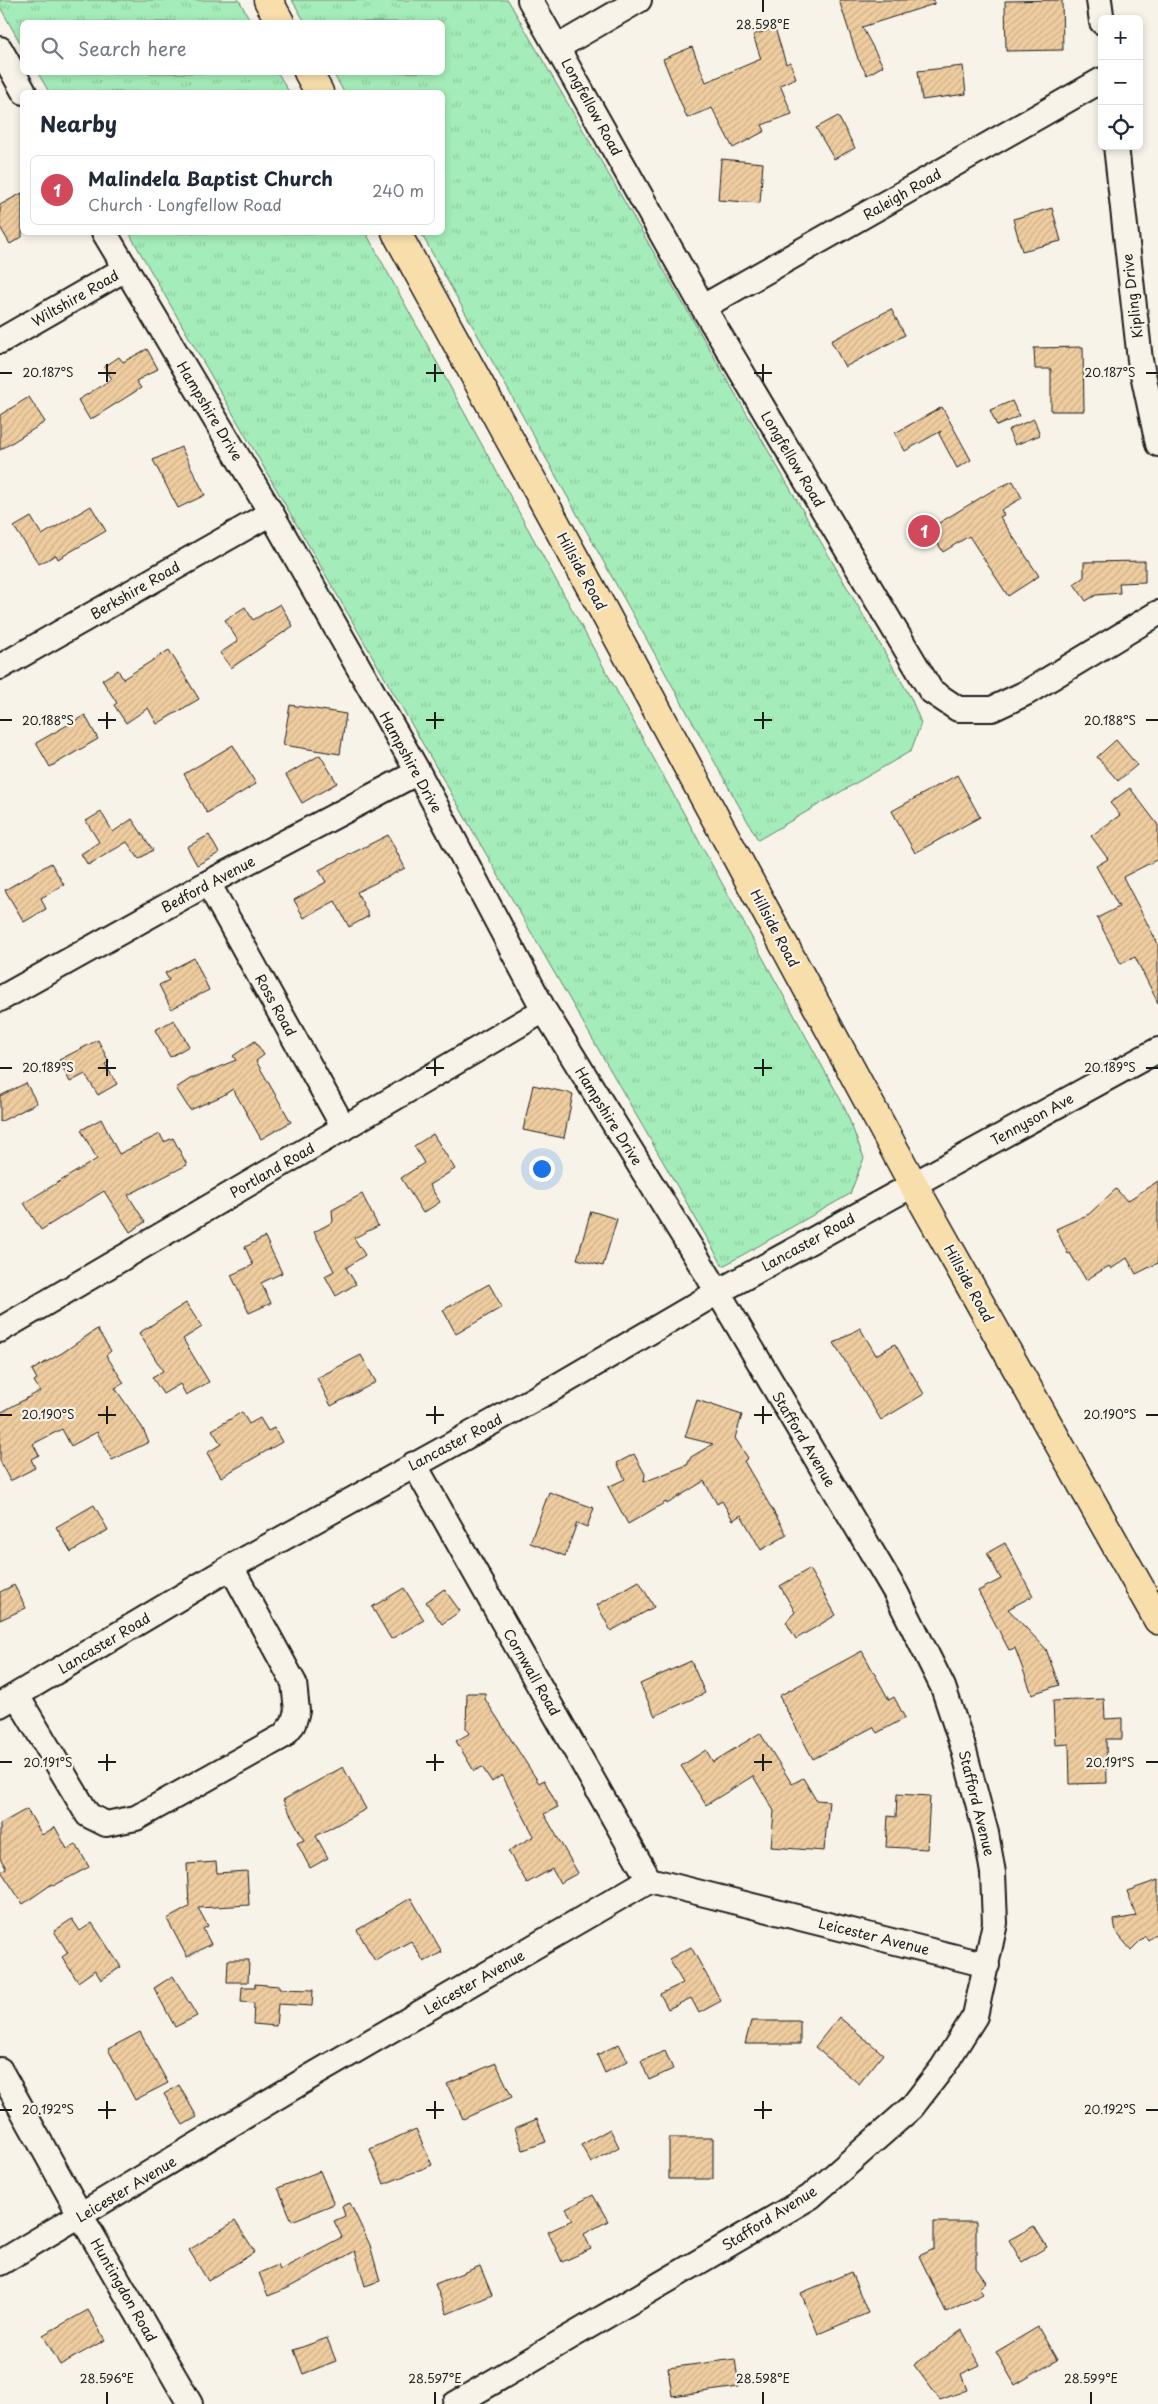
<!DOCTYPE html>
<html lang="en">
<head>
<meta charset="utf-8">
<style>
  body { margin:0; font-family:"Playpen Sans",sans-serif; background:#f6f6f7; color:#1f2937 }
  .controls { position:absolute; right:15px; top:15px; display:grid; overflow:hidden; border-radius:8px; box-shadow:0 2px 8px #0003 }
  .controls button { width:45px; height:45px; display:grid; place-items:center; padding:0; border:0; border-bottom:1px solid #e0e1e3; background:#fff; color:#1f2937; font:25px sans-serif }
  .you { position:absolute; left:541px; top:1168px; width:18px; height:18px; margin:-12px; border:4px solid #fff; border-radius:50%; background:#1a73e8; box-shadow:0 0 0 8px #1a73e833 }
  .badge { display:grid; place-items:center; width:32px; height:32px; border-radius:50%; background:#d1495b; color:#fff; font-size:16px; font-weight:700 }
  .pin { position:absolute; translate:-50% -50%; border:2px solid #fff; box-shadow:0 1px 5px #0006 }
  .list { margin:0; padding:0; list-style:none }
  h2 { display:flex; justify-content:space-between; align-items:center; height:65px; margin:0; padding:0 20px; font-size:21px }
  h2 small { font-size:16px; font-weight:400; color:#747a83 }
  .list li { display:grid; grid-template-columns:32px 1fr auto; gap:15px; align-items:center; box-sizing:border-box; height:70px; margin:0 10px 10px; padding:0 10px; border:1px solid #e0e1e3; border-radius:8px }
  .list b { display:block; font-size:19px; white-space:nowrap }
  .list p { margin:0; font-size:16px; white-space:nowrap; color:#747a83 }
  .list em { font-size:16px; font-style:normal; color:#747a83 }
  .icon { flex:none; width:28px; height:28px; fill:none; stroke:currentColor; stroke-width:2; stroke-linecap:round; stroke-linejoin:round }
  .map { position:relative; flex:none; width:1158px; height:2404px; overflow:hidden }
  .search { position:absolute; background:#fff; box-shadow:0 2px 8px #0003; left:20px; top:20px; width:425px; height:55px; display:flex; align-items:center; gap:12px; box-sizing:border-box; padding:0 18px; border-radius:8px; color:#747a83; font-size:19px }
  .panel { position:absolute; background:#fff; box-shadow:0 2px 8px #0003; left:20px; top:90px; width:425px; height:145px; border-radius:8px }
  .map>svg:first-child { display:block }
  .grass { fill:url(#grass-tufts); stroke:#60846a }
  .building { fill:url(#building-hatch); stroke:#1c1c1c }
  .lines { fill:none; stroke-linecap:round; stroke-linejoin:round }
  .minor-casing { stroke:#1c1c1c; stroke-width:28 }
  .major-casing { stroke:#1c1c1c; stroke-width:31 }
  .minor { stroke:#f7f3e8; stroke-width:24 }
  .major { stroke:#f8deab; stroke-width:28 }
  .ticks { fill:none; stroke:#1c1c1c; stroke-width:2 }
  .labels { text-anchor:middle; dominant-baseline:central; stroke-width:4.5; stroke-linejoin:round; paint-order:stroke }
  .street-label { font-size:14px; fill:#1c1c1c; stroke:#f7f3e8 }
  .ticks-label { font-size:12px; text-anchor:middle; fill:#1c1c1c; stroke:#f7f3e8; stroke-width:4.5; stroke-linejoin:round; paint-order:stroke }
</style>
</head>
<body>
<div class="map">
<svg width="1158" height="2404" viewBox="0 0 1158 2404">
  <defs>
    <pattern id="grass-tufts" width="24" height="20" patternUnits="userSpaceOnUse" patternTransform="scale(1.25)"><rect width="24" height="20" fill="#a4ecb9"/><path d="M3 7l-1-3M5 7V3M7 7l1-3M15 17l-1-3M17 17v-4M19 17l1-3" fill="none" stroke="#8dca9e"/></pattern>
    <pattern id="building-hatch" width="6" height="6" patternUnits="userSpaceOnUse" patternTransform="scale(1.25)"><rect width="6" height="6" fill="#efcda0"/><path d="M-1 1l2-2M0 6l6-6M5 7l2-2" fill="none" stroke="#ccaf89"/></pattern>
  </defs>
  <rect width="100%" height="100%" fill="#f7f3e8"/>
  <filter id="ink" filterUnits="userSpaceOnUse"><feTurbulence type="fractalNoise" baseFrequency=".02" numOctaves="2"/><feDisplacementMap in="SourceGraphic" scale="10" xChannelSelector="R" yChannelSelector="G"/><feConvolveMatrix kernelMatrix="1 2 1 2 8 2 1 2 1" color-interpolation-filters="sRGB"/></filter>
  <g filter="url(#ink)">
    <path class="grass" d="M0 0H239L251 22H22V46L0 7Z
      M292 0H508L911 698 921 723 911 751 758 840 421 233 442 232V92H344L333 73 442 72V22H305Z
      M38 73H278L289 92H49Z
      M129 233H366L844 1106 864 1158 850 1194 723 1266Z"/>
    <path class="building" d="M839 0H934V4L862 27 883 66 867 75 858 59Z
      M1062 0 1063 50 1006 51 1005 1Z
      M775 28 786 64 790 62 796 78 780 85 792 114 762 125 765 131 733 148 712 108 687 118 663 59 692 47 706 82 761 59 753 35Z
      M963 66 966 94 922 100 918 71Z
      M838 116 855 148 834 159 816 128Z
      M721 159 763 163 760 203 718 200Z
      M22 193V237L10 244 0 227V205Z
      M1052 208 1061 241 1022 251 1013 219Z
      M891 309 905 335 845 367 831 341Z
      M1083 347 1084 411H1051V369H1035L1034 348Z
      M147 349 158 369 136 381 141 388 90 420 78 400 112 379 104 367 119 357 123 362Z
      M29 397 45 422 0 450V415Z
      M1012 401 1019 416 997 426 990 410Z
      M942 407 971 460 957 468 939 434 941 431 905 451 895 433Z
      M1034 419 1040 435 1015 445 1008 430Z
      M181 447 205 495 178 508 153 460Z
      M1013 481 1022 498 1001 510 1004 515 1000 517 1039 576 1008 596 969 536 943 552 929 529 990 492Z
      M91 506 106 531 58 559 56 555 39 564 14 527 31 517 42 535Z
      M1145 561V582L1119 583 1120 593 1096 595 1086 601 1074 584 1084 577V562Z
      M280 604 293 626 231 668 220 653 238 641 225 620 245 607 253 620Z
      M169 650 199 699 157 724 148 708 126 723 114 705 117 703 102 680 118 670 123 679Z
      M290 705 346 714 340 754 283 745Z
      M85 715 98 739 50 767 36 743Z
      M1116 740 1137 765 1118 781 1097 757Z
      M233 745 256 784 207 813 184 774Z
      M320 755 337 783 302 803 286 775Z
      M957 775 980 817 915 853 892 811Z
      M1130 788 1158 825V859L1123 877 1158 944V1003L1135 957 1121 964 1097 918 1119 907 1096 866 1108 859 1091 836 1120 815 1110 803Z
      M101 812 113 832 132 819 153 850 139 859 127 842 88 865 81 854 99 842 86 821Z
      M209 835 219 853 197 865 187 847Z
      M388 835 405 868 357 892 369 916 349 927 335 901 304 918 294 900 326 882 319 870Z
      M51 863 64 885 41 898 46 909 24 922 5 890Z
      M194 958 209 990 171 1009 159 985 169 980 165 973Z
      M174 1020 189 1046 170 1057 155 1030Z
      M98 1040 109 1062 105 1064 117 1084 98 1095 85 1074 70 1082 59 1060Z
      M255 1041 264 1055 256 1061 291 1122 261 1139 233 1089 222 1096 190 1110 176 1088 190 1079 236 1060 233 1056Z
      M26 1083 37 1103 0 1122V1096Z
      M533 1085 573 1094 564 1138 523 1130Z
      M101 1119 119 1154 160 1134 164 1142 173 1138 187 1165 128 1195 145 1222 130 1232 104 1191 41 1230 24 1203 97 1159 81 1130Z
      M433 1134 455 1169 429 1185 440 1202 423 1213 401 1178 424 1163 414 1146Z
      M1158 1181V1263L1136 1274 1127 1258 1111 1269 1109 1266 1086 1280 1070 1253 1068 1254 1056 1229 1089 1214 1116 1189 1127 1201Z
      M362 1194 378 1226 354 1238 365 1255 346 1268 356 1284 336 1296 325 1276 334 1271 314 1232 333 1222 332 1210Z
      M591 1211 617 1219 603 1266 577 1259Z
      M265 1237 282 1273 261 1283 271 1303 249 1313 231 1275 253 1265 245 1247Z
      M489 1284 502 1307 456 1334 443 1310Z
      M186 1303 202 1327 183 1339 209 1382 186 1395 180 1384 163 1394 152 1377 163 1371 139 1333Z
      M860 1328 876 1355 895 1344 924 1394 881 1420 834 1343Z
      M97 1329 111 1351 106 1355 124 1383 115 1388 142 1427 149 1442 112 1460 97 1432 71 1446 62 1429 33 1444 39 1455 31 1459 35 1468 10 1481 0 1461V1413L40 1391 34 1381 37 1379 32 1370 62 1353Z
      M361 1355 376 1382 331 1406 317 1378Z
      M697 1400 742 1415 735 1438 748 1458 744 1461 787 1535 761 1550 741 1515 733 1520 722 1501 717 1504 704 1481 667 1504 666 1502 628 1524 608 1487 625 1479 617 1463 634 1454 645 1474 644 1482 687 1465 691 1457 713 1444 685 1437Z
      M242 1412 249 1424 260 1418 268 1431 274 1428 282 1442 221 1477 207 1453 221 1444 212 1430Z
      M549 1492 594 1508 587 1527 577 1523 565 1556 530 1543Z
      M94 1505 108 1530 71 1552 56 1527Z
      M1005 1543 1033 1596 1008 1609 1046 1649 1059 1685 1032 1694 1015 1648 1009 1650 978 1591 1001 1579 987 1553Z
      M809 1569 836 1615 796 1639 786 1622 795 1612 780 1586Z
      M639 1581 654 1607 611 1631 597 1605Z
      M14 1585 26 1608 0 1620V1592Z
      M404 1588 424 1620 391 1639 372 1607Z
      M444 1589 460 1611 442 1624 426 1602Z
      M862 1651 889 1700 894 1697 905 1718 877 1733 873 1727 813 1759 779 1696Z
      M691 1661 705 1693 655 1716 640 1684Z
      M467 1693H485V1699L539 1783 544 1780 558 1807 544 1814 578 1873 560 1883 552 1869 527 1883 508 1851 534 1836 502 1775 492 1782 482 1767 474 1771 456 1741 470 1733 466 1728Z
      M1104 1699 1105 1719 1122 1718V1739H1106L1107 1783 1070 1784 1069 1744 1055 1745 1053 1701Z
      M760 1733 792 1784 803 1778 816 1800 829 1801 824 1851 771 1847 774 1811 753 1776 706 1805 681 1766 706 1750 713 1762Z
      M343 1767 366 1809 316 1836 328 1858 310 1868 297 1843 304 1840 283 1800Z
      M897 1794 930 1796 927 1849 886 1847 888 1816 896 1817Z
      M27 1809 42 1835 55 1827 67 1849 76 1844 89 1867 53 1886 52 1884 23 1904 1 1871 6 1868 0 1858V1824Z
      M216 1862 217 1873 247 1871 249 1905 198 1908 208 1926 203 1929 211 1944 187 1957 167 1919 189 1907 187 1864Z
      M1158 1880V1932L1148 1940 1145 1936 1131 1950 1116 1932 1114 1920 1136 1916 1127 1891Z
      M411 1898 442 1952 424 1962 411 1941 375 1961 357 1930Z
      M72 1919 80 1931 92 1923 121 1967 101 1980 95 1970 78 1982 62 1957 68 1953 54 1931Z
      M691 1947 721 2001 699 2013 691 1998 668 2009 660 1994 683 1983 669 1959Z
      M228 1960H249L248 1982H227Z
      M173 1976 197 2016 175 2027 154 1988Z
      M255 1984 279 1986V1989L313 1990 312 2006 278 2004 276 2026 253 2024 254 2003 241 2002 242 1987H255Z
      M839 2017 883 2054 859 2084 815 2047Z
      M751 2021H800V2044H745Z
      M140 2032 168 2083 135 2100 108 2049Z
      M619 2044 628 2061 605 2073 597 2055Z
      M665 2051 673 2069 649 2080 641 2061Z
      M496 2063 512 2097 463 2119 447 2084Z
      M179 2085 197 2117 183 2125 164 2094Z
      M537 2119 546 2142 523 2150 515 2128Z
      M416 2129 432 2165 384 2184 370 2149Z
      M610 2129 619 2147 591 2163 581 2145Z
      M669 2138H713V2179H669Z
      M320 2171 334 2204 292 2221 278 2188Z
      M593 2195 608 2221 584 2234 591 2249 562 2262 548 2232 573 2220 566 2209Z
      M350 2203 370 2245 380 2281 365 2286 355 2251 288 2288 268 2296 259 2273 278 2265 280 2270 342 2237 334 2221 345 2216 342 2206Z
      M235 2221 255 2252 208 2281 189 2250Z
      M934 2222H976V2268L986 2282 979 2288 983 2294 946 2312 919 2256 934 2249Z
      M1034 2226 1047 2247 1022 2262 1009 2240Z
      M480 2266 492 2295 447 2314 435 2284Z
      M851 2272 868 2313 818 2334 801 2293Z
      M88 2310 105 2340 60 2365 43 2335Z
      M1038 2327 1057 2360 1015 2385 996 2352Z
      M962 2330 980 2365 961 2374 967 2390 940 2400 914 2365Z
      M327 2338 336 2361 303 2374 294 2350Z
      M735 2359 739 2387 672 2396 668 2368Z"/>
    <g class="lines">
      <defs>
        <path id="minor" d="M530 0 703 307 931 691 958 709H992L1026 693 1158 613
          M1099 0 1102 22
          M558 47 639 0
          M0 49 24 92
          M1116 146 1140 360 1158 444
          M104 232 271 513 418 772 544 1010 718 1292 896 1593 943 1687 963 1747 986 1833 993 1873 995 1923 975 2016 943 2067 912 2107 810 2197 455 2404
          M703 307 1102 80
          M0 341 125 269
          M0 667 271 513
          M208 883 344 1128
          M0 999 208 883 418 772
          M0 1330 544 1010
          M414 1464 649 1880
          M17 1696 88 1815 106 1824 136 1818 283 1736 293 1724 297 1711 294 1683 231 1567
          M0 1705 231 1567 554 1388 718 1292 1158 1050
          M0 2070 81 2216 190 2404
          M0 2263 315 2074 649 1880 987 1965"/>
        <path id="major" d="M268 0 280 22
          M308 72 319 92
          M396 232 602 608 913 1184 1158 1620"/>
      </defs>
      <use href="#minor" class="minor-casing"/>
      <use href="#major" class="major-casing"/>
      <use href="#minor" class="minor"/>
      <use href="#major" class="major"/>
    </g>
  </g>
  <path class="ticks" d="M763 0V12M107 364V382M435 364V382M763 364V382M0 373H12M98 373H116M426 373H444M754 373H772M1146 373H1158M107 712V729M435 712V729M763 712V729M0 720H12M98 720H116M426 720H444M754 720H772M1146 720H1158M107 1059V1076M435 1059V1076M763 1059V1076M0 1068H12M98 1068H116M426 1068H444M754 1068H772M1146 1068H1158M107 1406V1424M435 1406V1424M763 1406V1424M0 1415H12M98 1415H116M426 1415H444M754 1415H772M1146 1415H1158M107 1754V1771M435 1754V1771M763 1754V1771M0 1762H12M98 1762H116M426 1762H444M754 1762H772M1146 1762H1158M107 2101V2119M435 2101V2119M763 2101V2119M0 2110H12M98 2110H116M426 2110H444M754 2110H772M1146 2110H1158M107 2392V2404M435 2392V2404M763 2392V2404M1091 2392V2404"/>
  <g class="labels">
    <g class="street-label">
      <text transform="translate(592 107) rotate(61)">Longfellow Road</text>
      <text transform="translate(902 194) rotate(-30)">Raleigh Road</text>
      <text transform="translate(1132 296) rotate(-97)">Kipling Drive</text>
      <text transform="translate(75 298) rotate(-30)">Wiltshire Road</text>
      <text transform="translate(210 411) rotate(59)">Hampshire Drive</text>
      <text transform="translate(793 459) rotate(59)">Longfellow Road</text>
      <text transform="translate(582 571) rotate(61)">Hillside Road</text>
      <text transform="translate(135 590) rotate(-30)">Berkshire Road</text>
      <text transform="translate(411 762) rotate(61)">Hampshire Drive</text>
      <text transform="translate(208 884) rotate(-28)">Bedford Avenue</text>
      <text transform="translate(775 928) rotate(62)">Hillside Road</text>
      <text transform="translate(276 1005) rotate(61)">Ross Road</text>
      <text transform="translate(609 1116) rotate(58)">Hampshire Drive</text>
      <text transform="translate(1032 1119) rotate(-29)">Tennyson Ave</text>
      <text transform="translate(272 1170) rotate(-30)">Portland Road</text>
      <text transform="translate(808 1242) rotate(-29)">Lancaster Road</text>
      <text transform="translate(969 1283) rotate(61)">Hillside Road</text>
      <text transform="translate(804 1439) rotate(59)">Stafford Avenue</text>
      <text transform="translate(455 1442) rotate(-28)">Lancaster Road</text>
      <text transform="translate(104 1643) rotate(-31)">Lancaster Road</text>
      <text transform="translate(532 1672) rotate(60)">Cornwall Road</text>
      <text transform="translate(977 1803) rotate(76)">Stafford Avenue</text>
      <text transform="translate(874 1936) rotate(14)">Leicester Avenue</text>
      <text transform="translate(474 1982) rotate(-30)">Leicester Avenue</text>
      <text transform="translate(126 2189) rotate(-31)">Leicester Avenue</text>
      <text transform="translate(769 2218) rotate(-32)">Stafford Avenue</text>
      <text transform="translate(124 2290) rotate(60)">Huntingdon Road</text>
    </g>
  </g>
  <g class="ticks-label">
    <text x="763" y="29">28.598°E</text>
    <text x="48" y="377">20.187°S</text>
    <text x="1110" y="377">20.187°S</text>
    <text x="48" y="725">20.188°S</text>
    <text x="1110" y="725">20.188°S</text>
    <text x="48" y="1072">20.189°S</text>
    <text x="1110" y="1072">20.189°S</text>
    <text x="48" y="1419">20.190°S</text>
    <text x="1110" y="1419">20.190°S</text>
    <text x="48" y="1767">20.191°S</text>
    <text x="1110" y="1767">20.191°S</text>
    <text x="48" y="2114">20.192°S</text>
    <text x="1110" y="2114">20.192°S</text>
    <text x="107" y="2383">28.596°E</text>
    <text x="435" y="2383">28.597°E</text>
    <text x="763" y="2383">28.598°E</text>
    <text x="1091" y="2383">28.599°E</text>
  </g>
</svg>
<div class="controls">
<button>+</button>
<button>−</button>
<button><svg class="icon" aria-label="locate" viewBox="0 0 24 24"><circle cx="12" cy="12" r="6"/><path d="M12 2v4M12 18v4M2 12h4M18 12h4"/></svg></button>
</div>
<div class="you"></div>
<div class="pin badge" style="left:924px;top:531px">1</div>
<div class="search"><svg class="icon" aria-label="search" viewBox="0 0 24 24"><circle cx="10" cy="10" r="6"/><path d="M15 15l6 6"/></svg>Search here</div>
<section class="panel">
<h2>Nearby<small></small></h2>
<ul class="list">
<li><span class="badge">1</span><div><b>Malindela Baptist Church</b><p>Church · Longfellow Road</p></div><em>240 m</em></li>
</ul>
</section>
</div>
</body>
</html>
